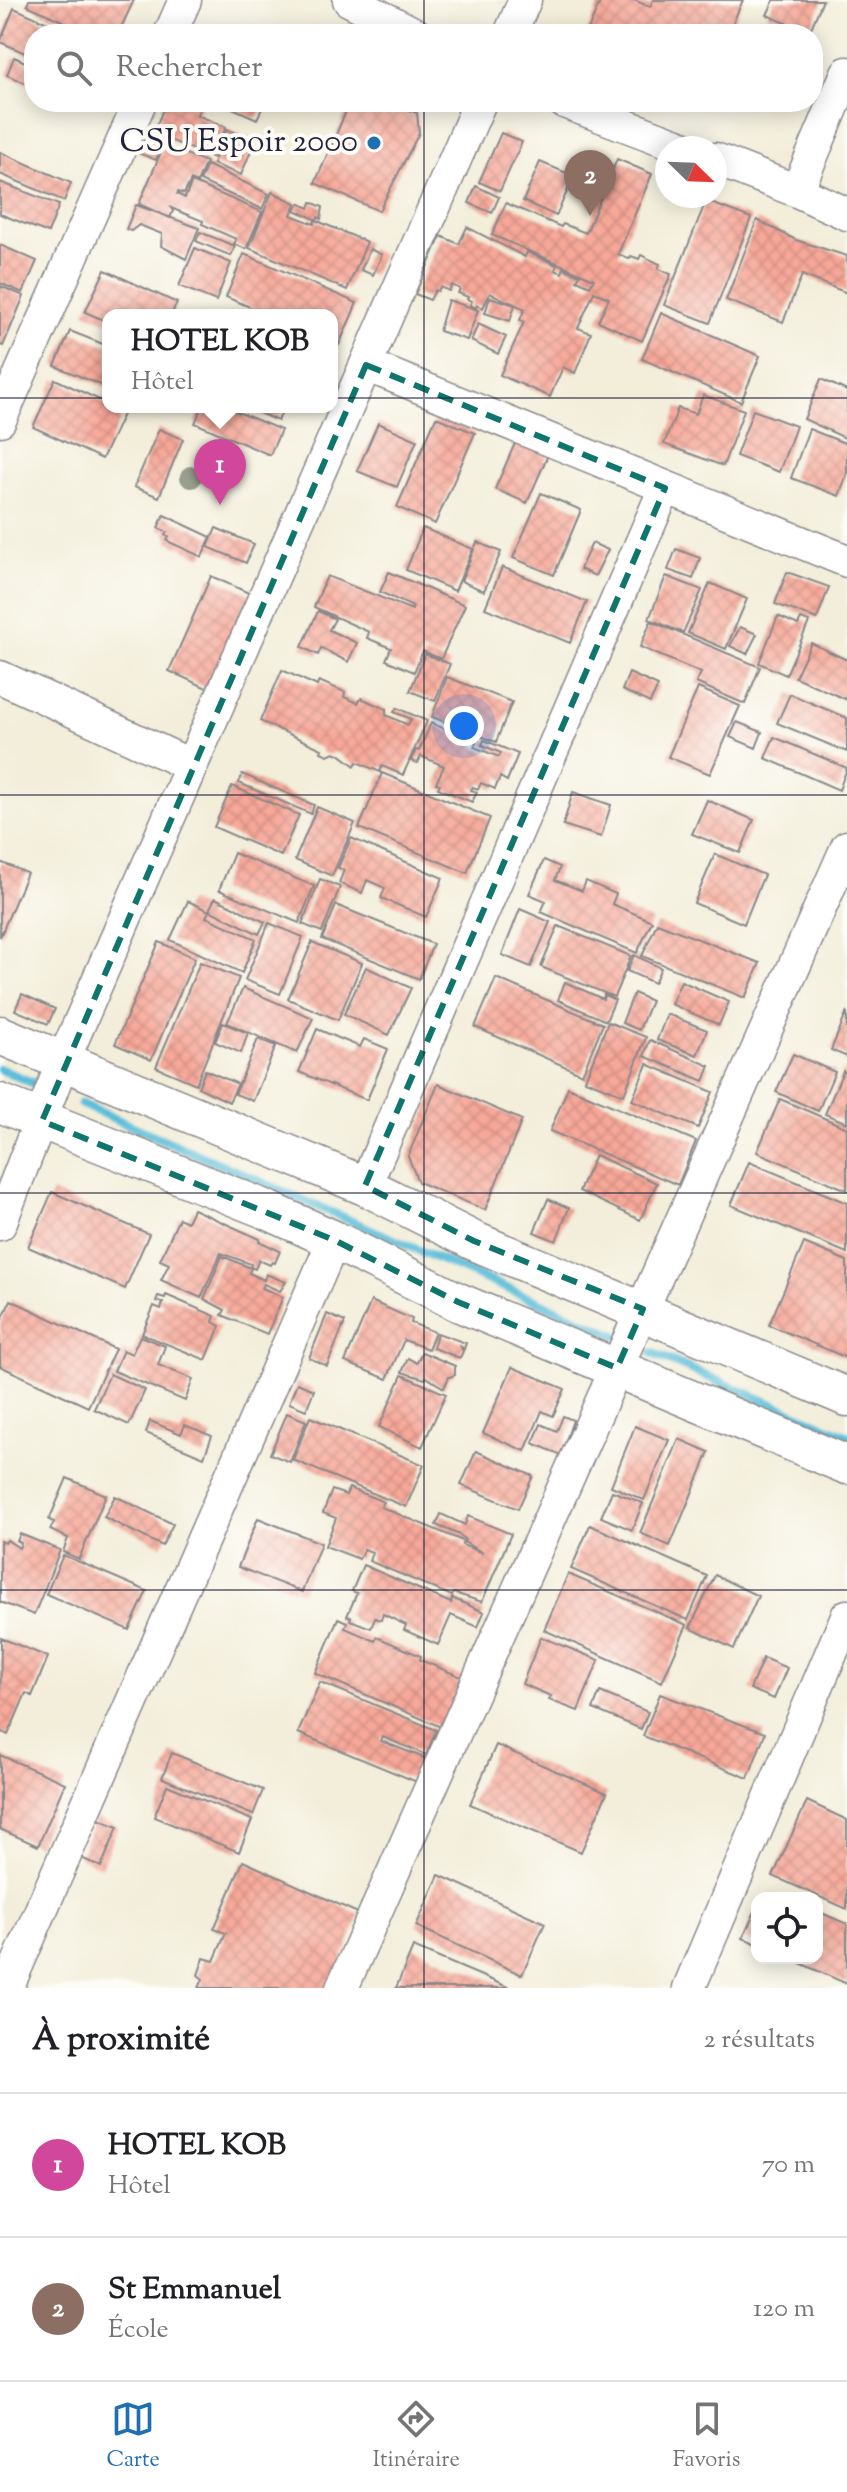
<!DOCTYPE html>
<html lang="fr">
<head>
<meta charset="utf-8">
<style>
  body { margin:0; font-family:"Sorts Mill Goudy",serif; background:#f2f2f2; color:#202124 }
  .controls { position:absolute; right:24px; bottom:24px; display:grid; overflow:hidden; border-radius:16px; box-shadow:0 4px 20px #0003 }
  .controls button { width:72px; height:72px; display:grid; place-items:center; padding:0; border:0; border-bottom:2px solid #e0e0e0; background:#fff; color:#202124; font:40px sans-serif }
  .compass { position:absolute; left:655px; top:136px; width:72px; height:72px; border-radius:50%; background:#fff; box-shadow:0 4px 20px #0003; rotate:113deg }
  .you { position:absolute; left:464px; top:726px; width:28px; height:28px; margin:-20px; border:6px solid #fff; border-radius:50%; background:#1a73e8; box-shadow:0 0 0 12px #1a73e833 }
  .badge { display:grid; place-items:center; width:52px; height:52px; border-radius:50%; background:#1f6fb2; color:#fff; font-size:26px; font-weight:700 }
  .pin { position:absolute; translate:-50% -66px; filter:drop-shadow(0 2px 4px #0008) }
  .pin::after { content:''; position:absolute; top:42px; width:28px; height:24px; background:inherit; clip-path:polygon(0 0,100% 0,50% 100%) }
  .popup { position:absolute; left:102px; top:309px; width:236px; height:104px; box-sizing:border-box; display:grid; place-content:center; border-radius:16px; background:#fff; filter:drop-shadow(0 2px 6px #0005); font-size:26px; white-space:nowrap; color:#757577 }
  .popup b { font-size:30px; color:#202124 }
  .popup::after { content:''; position:absolute; left:50%; top:100%; margin-left:-16px; border:16px solid transparent; border-top-color:#fff }
  .list { margin:0; padding:0; list-style:none }
  h2 { display:flex; justify-content:space-between; align-items:center; height:104px; margin:0; padding:0 32px; font-size:34px }
  h2 small { font-size:26px; font-weight:400; color:#757577 }
  .list li { display:grid; grid-template-columns:52px 1fr auto; gap:24px; align-items:center; box-sizing:border-box; height:144px; padding:0 32px; border-top:2px solid #e0e0e0 }
  .list b { display:block; font-size:30px; white-space:nowrap }
  .list p { margin:0; font-size:26px; white-space:nowrap; color:#757577 }
  .list em { font-size:26px; font-style:normal; color:#757577 }
  .icon { flex:none; width:44px; height:44px; fill:none; stroke:currentColor; stroke-width:2; stroke-linecap:round; stroke-linejoin:round }
  .map { position:relative; flex:none; width:847px; height:1988px; overflow:hidden }
  .search { position:absolute; background:#fff; box-shadow:0 4px 20px #0003; left:24px; right:24px; top:24px; height:88px; display:flex; align-items:center; gap:20px; box-sizing:border-box; padding:0 28px; border-radius:32px; color:#757577; font-size:30px }
  .sheet { height:392px; background:#fff }
  nav { display:flex; justify-content:space-around; align-items:center; box-sizing:border-box; height:112px; border-top:2px solid #e0e0e0; background:#fff; font-size:22px; color:#757577 }
  nav a { display:grid; justify-items:center; gap:4px }
  nav .on { color:#1f6fb2 }
  .map>svg:first-child { display:block }
  .lines { fill:none; stroke-linecap:round; stroke-linejoin:round }
  .stream { stroke:#5bbed9; stroke-width:9 }
  .building { fill:url(#building-cross-hatch) }
  .minor-casing { stroke:#8a888a; stroke-width:35 }
  .tertiary-casing { stroke:#8a888a; stroke-width:41 }
  .minor { stroke:#fff; stroke-width:32 }
  .tertiary { stroke:#fff; stroke-width:38 }
  .tree { fill:#989f8f }
  .marked { fill:none; stroke:#0f766e; stroke-width:6; stroke-dasharray:16 10; stroke-linejoin:round }
  .grid { fill:none; stroke:#22223b; stroke-width:2; stroke-opacity:0.55 }
  .poi-dot { fill:#1f6fb2; stroke:#fdfcf7; stroke-width:3 }
  .labels { text-anchor:middle; dominant-baseline:central; stroke-width:8; stroke-linejoin:round; paint-order:stroke }
  .poi-label { font-size:32px; fill:#22223b; stroke:#fdfcf7; text-anchor:end }
</style>
</head>
<body>
<div class="map">
<svg width="847" height="1988" viewBox="0 0 847 1988">
  <defs>
    <pattern id="building-cross-hatch" width="8" height="8" patternUnits="userSpaceOnUse" patternTransform="scale(2)"><rect width="8" height="8" fill="#f7a898"/><path d="M0 0l8 8M0 8l8-8" fill="none" stroke="#d39084"/></pattern>
  </defs>
  <rect width="100%" height="100%" fill="#fdfcf7"/>
  <filter id="ink" filterUnits="userSpaceOnUse"><feTurbulence type="fractalNoise" baseFrequency=".0125" numOctaves="2"/><feDisplacementMap in="SourceGraphic" scale="16" xChannelSelector="R" yChannelSelector="G"/><feConvolveMatrix kernelMatrix="1 2 1 2 8 2 1 2 1" color-interpolation-filters="sRGB"/></filter>
  <filter id="wash" filterUnits="userSpaceOnUse"><feTurbulence type="fractalNoise" baseFrequency=".006" numOctaves="4" result="noise"/><feDisplacementMap in="SourceGraphic" scale="32" xChannelSelector="R" yChannelSelector="G"/><feGaussianBlur stdDeviation="1.8" result="paint"/><feColorMatrix in="noise" values="0 0 0 0 0 0 0 0 0 0 0 0 0 0 0 0 0 1.4 0 .05"/><feComposite in="paint" operator="in"/></filter>
  <g filter="url(#wash)">
    <rect width="100%" height="100%" fill="#f3eeda"/>
    <g class="lines">
      <path class="stream" d="M0 1069 45 1088
        M81 1104 619 1337
        M652 1353 847 1436"/>
    </g>
    <g id="blocks">
      <path class="building" d="M29 0H134L118 34H90L27 5Z
        M601 0H634L650 7 653 0H743L728 34H586Z
        M774 0H823L809 33 767 15Z
        M14 8 73 34H34V57L0 42Z
        M14 57 34 66V87L7 75Z
        M175 102H194L201 106 197 115 226 127 213 158 170 140 169 144 164 142 156 160 138 153 145 138 150 140 166 103 173 106Z
        M219 102H265L257 119Z
        M350 102H389L417 113 419 133 379 211 315 183Z
        M227 129 255 141 241 175 213 164Z
        M501 133 522 142 500 191 479 182Z
        M164 145 206 162 197 183 191 180 184 194 178 192 177 194 185 198 192 182 262 212 246 249 234 244 236 239 202 224 203 221 171 208 173 211 170 218 139 204Z
        M0 152 71 183 64 201 0 174Z
        M617 159 652 174 618 254 629 259 631 256 639 259 641 255 660 264 658 269 671 274 642 341 598 321 609 298 594 292 578 328 591 333 575 373 563 367 550 397 500 375 524 322 520 320 525 309 490 293 483 308 477 305 476 308 470 305 472 301 467 299 468 297 458 293 460 289 452 285 449 291 440 287 438 291 435 290 430 300 415 294 441 236 459 244 467 227 525 257 527 252 557 265 555 270 562 273 564 268 580 275 577 280 590 286 594 279 492 235 506 203 561 227 563 224 586 233Z
        M540 162 574 176 556 216 523 201Z
        M207 165 269 194 262 209 200 181Z
        M0 182 59 205 48 233 0 214Z
        M476 186 499 197 492 213 469 203Z
        M272 192 296 203 291 215 314 224 315 220 367 242 347 290 249 248Z
        M706 201 751 218 710 323 664 305Z
        M311 202 323 207 321 219 318 217 317 220 295 210 299 203 309 208Z
        M136 205 199 228 186 259 161 246 162 234 139 225 131 231 126 229Z
        M757 220 796 240 847 256V293L802 275 783 322 726 300Z
        M200 232 235 246 231 256 196 241Z
        M0 245 37 261 23 293 0 283Z
        M195 248 231 263 216 301 179 286Z
        M370 249 382 255 373 275 361 270Z
        M244 254 357 303 339 345 332 342V315H269L226 297Z
        M105 270 177 303 171 315H108V322L85 312Z
        M0 286 24 296 3 346 0 345Z
        M490 297 515 305 510 321 485 313Z
        M448 300 478 310 467 340 439 331Z
        M661 313 760 356 741 402 642 359Z
        M478 324 506 337 498 354 471 341Z
        M70 331 108 346V388L55 366Z
        M55 379 108 404V407L124 412 102 459 33 427Z
        M821 379 847 391V439L804 419Z
        M703 395 744 410 723 466 664 444 678 408 696 414Z
        M202 407H226L281 430 270 455 195 423Z
        M244 407H284L278 421Z
        M753 410 796 426 779 472 736 456Z
        M436 417 475 433 435 524 397 507Z
        M378 423 417 440 397 487 357 471Z
        M159 429 183 439 159 497 134 487Z
        M809 429 847 444V474L839 496 791 478Z
        M516 441 548 455 527 503 495 489Z
        M541 493 581 510 554 575 513 558Z
        M164 515 211 537 202 557 167 541 169 537 165 535 167 532 158 528Z
        M216 528 254 544 246 563 208 547Z
        M423 528 473 549 455 591 406 570Z
        M477 542 501 552 484 591 461 581Z
        M592 543 608 550 595 576 580 569Z
        M676 549 700 558 693 579 668 570Z
        M502 567 587 602 570 643 485 608Z
        M389 572 465 605 441 659 423 651 414 672 386 660 391 648 367 638 369 632 314 607 327 576 412 610 413 607 380 592Z
        M787 572 829 587 817 619 775 604Z
        M211 576 262 599 220 694 169 671Z
        M666 576 702 590 683 633 649 619Z
        M710 583 747 599 726 649 688 633Z
        M318 611 335 619 329 630 357 643 348 662 321 648 318 655 302 647Z
        M778 616 798 625 801 619 809 622 786 675 759 663Z
        M651 621 760 667 745 704 696 683 701 673 640 647Z
        M740 627 757 634 747 654 730 646Z
        M811 643 847 660V700L795 677Z
        M425 654 450 664 435 701 410 691Z
        M282 670 317 686 319 681 345 692 344 697 358 703 361 698 386 709V715L408 725 411 719 394 712 397 708 427 721 403 775 382 766 380 772 357 762 355 766 339 754 334 752 328 755 321 752 322 749 260 721Z
        M629 673 658 686 650 703 622 690Z
        M447 677 512 702 496 742 432 717Z
        M698 688 740 706 710 774 668 757Z
        M790 694 847 718V752L777 723Z
        M737 722 762 732 756 748 730 737Z
        M431 723 476 742 474 747 499 757 501 753 482 745 484 740 518 754 507 781 500 777 495 789 481 783 478 789 473 787 471 790 477 792 472 802 438 788 440 784 436 783 444 766 421 756 418 763 411 761 416 750 419 751Z
        M774 737 847 768 839 790 765 758Z
        M382 773 490 818 467 873 359 828Z
        M242 774 314 805 311 814 239 783Z
        M232 786 299 815 281 856 214 827Z
        M573 792 611 805 601 837 563 825Z
        M707 800 754 820 740 853 692 834Z
        M317 807 355 823 332 876 295 860Z
        M351 838 443 878 426 917 381 898 385 888 367 880 362 893 339 883 344 870 338 868Z
        M234 853 314 886 299 923 219 890Z
        M715 854 764 875 744 924 694 903Z
        M544 860 560 867 555 880 582 891 586 881 616 894 612 904 652 921 637 953 541 912 546 901 529 894Z
        M0 862 27 873 0 937Z
        M320 879 340 887 322 932 302 924Z
        M215 898 265 922 259 934 209 910Z
        M188 901 209 911 206 917 256 939 242 973 170 940Z
        M336 905 433 944 419 979 322 939Z
        M520 909 550 922 531 967 502 955Z
        M269 923 303 937 280 994 245 980Z
        M657 923 760 963 745 998 642 956Z
        M558 926 631 956 614 997 541 967Z
        M159 942 195 958 151 1060 115 1044Z
        M312 942 362 963 338 1020 288 999Z
        M634 955 661 968 654 983 627 971Z
        M200 962 239 978 196 1084 156 1067Z
        M366 967 411 988 389 1035 344 1014Z
        M496 978 603 1024 582 1074 475 1027Z
        M681 981 729 1002 719 1025 671 1004Z
        M565 982 603 999 604 995 615 1000 606 1021 558 1000Z
        M243 988 313 1018 297 1053 227 1023Z
        M634 993 651 1001 639 1030 622 1023Z
        M22 994 55 1009 48 1024 15 1010Z
        M847 1012V1057L831 1050Z
        M667 1014 707 1030 697 1055 657 1040Z
        M608 1022 646 1037 624 1095 585 1080Z
        M223 1023 248 1033 241 1053 215 1042Z
        M317 1029 360 1047 364 1039 388 1049 367 1100 299 1072Z
        M258 1039 276 1046 253 1101 235 1094Z
        M650 1040 710 1066 704 1081 644 1056Z
        M793 1054 835 1072 818 1111 776 1092Z
        M647 1064 713 1092 698 1128 632 1100Z
        M205 1070 238 1084 229 1102 198 1087Z
        M843 1071 847 1073V1123L825 1114Z
        M438 1084 522 1120 485 1210 418 1182 408 1156Z
        M568 1087 696 1141 678 1185 550 1131Z
        M780 1099 847 1128V1190L757 1152Z
        M595 1155 657 1183 640 1220 579 1191Z
        M749 1162 847 1203V1253L731 1205Z
        M52 1192 149 1234 125 1289 28 1247Z
        M548 1199 569 1208 556 1241 534 1232Z
        M193 1209 260 1239 259 1241 280 1251 275 1263 272 1262 270 1265 259 1260 255 1269 250 1267 251 1264 221 1253 201 1298 161 1280 169 1264 160 1260 179 1218 187 1222Z
        M804 1243 847 1261V1358L769 1325Z
        M222 1256 251 1268 249 1273 264 1280 266 1274 286 1282 280 1291 264 1284 262 1288 283 1297 267 1334 222 1315 225 1310 204 1299Z
        M166 1295 215 1316 213 1322 220 1326 206 1360 142 1334 154 1306 161 1309 163 1303 156 1301 158 1296 165 1298Z
        M11 1300 115 1349 88 1407 0 1366V1323Z
        M371 1301 412 1319 411 1323 435 1332 428 1349 404 1340 387 1379 345 1362Z
        M327 1314 345 1322 327 1366 309 1358Z
        M437 1333 466 1343 464 1349 461 1347 463 1351 460 1358 433 1348Z
        M140 1336 165 1346 158 1365 193 1379 185 1401 114 1371 123 1350 132 1354Z
        M422 1352 455 1366V1375L449 1377 444 1388 426 1377 425 1379 402 1372 408 1358 417 1363Z
        M512 1367 565 1389 553 1416 542 1411 525 1451 483 1433Z
        M110 1374 145 1390 129 1425 94 1409Z
        M402 1375 446 1394 422 1447 379 1427Z
        M297 1383 314 1390 306 1410 289 1403Z
        M287 1413 306 1421 290 1462 270 1454Z
        M563 1416 573 1420 561 1455 533 1443 541 1424 557 1431Z
        M310 1417 424 1465 406 1507 293 1460Z
        M150 1421 181 1434 185 1425 212 1436 204 1457 146 1433Z
        M635 1426 669 1440 644 1500 611 1486Z
        M679 1439 709 1452 670 1546 640 1533Z
        M476 1451 533 1476 518 1509 461 1485Z
        M67 1478 106 1495 79 1559 63 1552 68 1538 50 1530 54 1522 49 1520Z
        M349 1488 384 1502 381 1507 463 1541 462 1545 483 1553 464 1542 465 1540 460 1535 436 1525 441 1514 465 1525 468 1516 511 1534 482 1602 454 1593 452 1596 369 1561 372 1552 364 1549 359 1559 325 1546 336 1518 323 1513 332 1490 346 1495Z
        M612 1491 643 1503 632 1530 601 1517Z
        M115 1496 173 1524 162 1546 104 1517Z
        M258 1518 321 1543 302 1592 238 1567Z
        M590 1525 707 1576 688 1620 571 1569Z
        M20 1534 60 1550 34 1615 0 1602V1541L5 1543 7 1540 19 1548 21 1543 17 1541Z
        M63 1555 147 1591 129 1630 46 1594Z
        M363 1565 451 1603 452 1598 484 1612 478 1627 451 1615 438 1645 404 1630 406 1625 383 1614 381 1620 375 1618 371 1628 350 1620 351 1617 347 1616 357 1593 352 1591Z
        M568 1574 687 1625 662 1682 544 1630Z
        M715 1575 758 1596 734 1649 690 1628Z
        M338 1618 347 1622 345 1628 375 1641 377 1637 421 1656 420 1660 469 1680 448 1730 315 1673Z
        M541 1637 599 1660 578 1711 549 1700 551 1696 522 1684Z
        M1 1638 48 1657 32 1696 26 1693 8 1735 0 1731Z
        M763 1658 787 1668 774 1699 750 1689Z
        M320 1682 436 1730 426 1755 383 1737 381 1741 427 1759 417 1782 298 1733Z
        M600 1692 648 1712 641 1729 593 1709Z
        M660 1694 765 1733 748 1778 643 1736Z
        M496 1745 607 1793 581 1852 470 1804Z
        M172 1753 263 1790 253 1815 162 1778Z
        M0 1755 65 1783 38 1846 0 1829Z
        M167 1785 252 1820 239 1852 154 1817Z
        M807 1801 847 1820V1909L773 1876Z
        M96 1818 118 1827 101 1867 79 1857Z
        M243 1861 360 1914 331 1988H199L203 1979 198 1975 204 1958 214 1961 226 1933 214 1929Z
        M439 1875 545 1923 522 1975 416 1926Z
        M757 1907V1944L743 1938Z
        M817 1911 847 1924V1984L789 1958H817Z
        M413 1947 510 1988H396Z"/>
    </g>
  </g>
  <g filter="url(#ink)">
    <use href="#blocks" fill-opacity="0" stroke="#8a888a" stroke-width="2"/>
    <g class="lines">
      <defs>
        <path id="minor" d="M349 0 415 34
          M170 34 185 0
          M510 34 525 0
          M564 102 685 148
          M715 159 797 191 847 214
          M797 191 847 73
          M366 365 847 561
          M0 420 140 102
          M0 677 192 766
          M365 1186 665 488
          M0 1224 63 1061 480 102
          M7 1988 334 1240
          M342 1988 847 847
          M689 1988 847 1616"/>
        <path id="tertiary" d="M0 1035 365 1186 474 1241 847 1397
          M0 1103 265 1209 334 1240 458 1302 847 1465"/>
      </defs>
      <use href="#minor" class="minor-casing"/>
      <use href="#tertiary" class="tertiary-casing"/>
      <use href="#minor" class="minor"/>
      <use href="#tertiary" class="tertiary"/>
    </g>
    <circle class="tree" cx="191" cy="477" r="11"/>
  </g>
  <path class="marked" d="M366 365 665 488 365 1186 474 1241 643 1309 617 1368 458 1302 334 1240 42 1121Z"/>
  <path class="grid" d="M424 0V34M424 102V1988M0 398H847M0 795H847M0 1193H847M0 1590H847"/>
  <circle class="poi-dot" cx="374" cy="143" r="8"/>
  <g class="labels">
    <g class="poi-label">
      <text x="358" y="143">CSU Espoir 2000</text>
    </g>
  </g>
</svg>
<div class="controls">
<button><svg class="icon" aria-label="locate" viewBox="0 0 24 24"><circle cx="12" cy="12" r="6"/><path d="M12 2v4M12 18v4M2 12h4M18 12h4"/></svg></button>
</div>
<svg class="compass" viewBox="-18 -18 36 36"><path d="M0-13l5 13h-10z" fill="#e53935"/><path d="M0 13l5-13h-10z" fill="#757577"/></svg>
<div class="you"></div>
<div class="pin badge" style="left:220px;top:505px;background:#d1479c">1</div>
<div class="popup"><b>HOTEL KOB</b>Hôtel</div>
<div class="pin badge" style="left:590px;top:216px;background:#8d6e63">2</div>
<div class="search"><svg class="icon" aria-label="search" viewBox="0 0 24 24"><circle cx="10" cy="10" r="6"/><path d="M15 15l6 6"/></svg>Rechercher</div>
</div>
<section class="sheet">
<h2>À proximité<small>2 résultats</small></h2>
<ul class="list">
<li><span class="badge" style="background:#d1479c">1</span><div><b>HOTEL KOB</b><p>Hôtel</p></div><em>70 m</em></li>
<li><span class="badge" style="background:#8d6e63">2</span><div><b>St Emmanuel</b><p>École</p></div><em>120 m</em></li>
</ul>
</section>
<nav>
<a class="on"><svg class="icon" aria-label="map" viewBox="0 0 24 24"><path d="M3 6l6-2 6 2 6-2v14l-6 2-6-2-6 2zM9 4v14M15 6v14"/></svg>Carte</a>
<a><svg class="icon" aria-label="directions" viewBox="0 0 24 24"><path d="M12 3l9 9-9 9-9-9zM9 14v-3h6M13 9l2 2-2 2"/></svg>Itinéraire</a>
<a><svg class="icon" aria-label="saved" viewBox="0 0 24 24"><path d="M7 4h10v16l-5-4-5 4z"/></svg>Favoris</a>
</nav>
</body>
</html>
